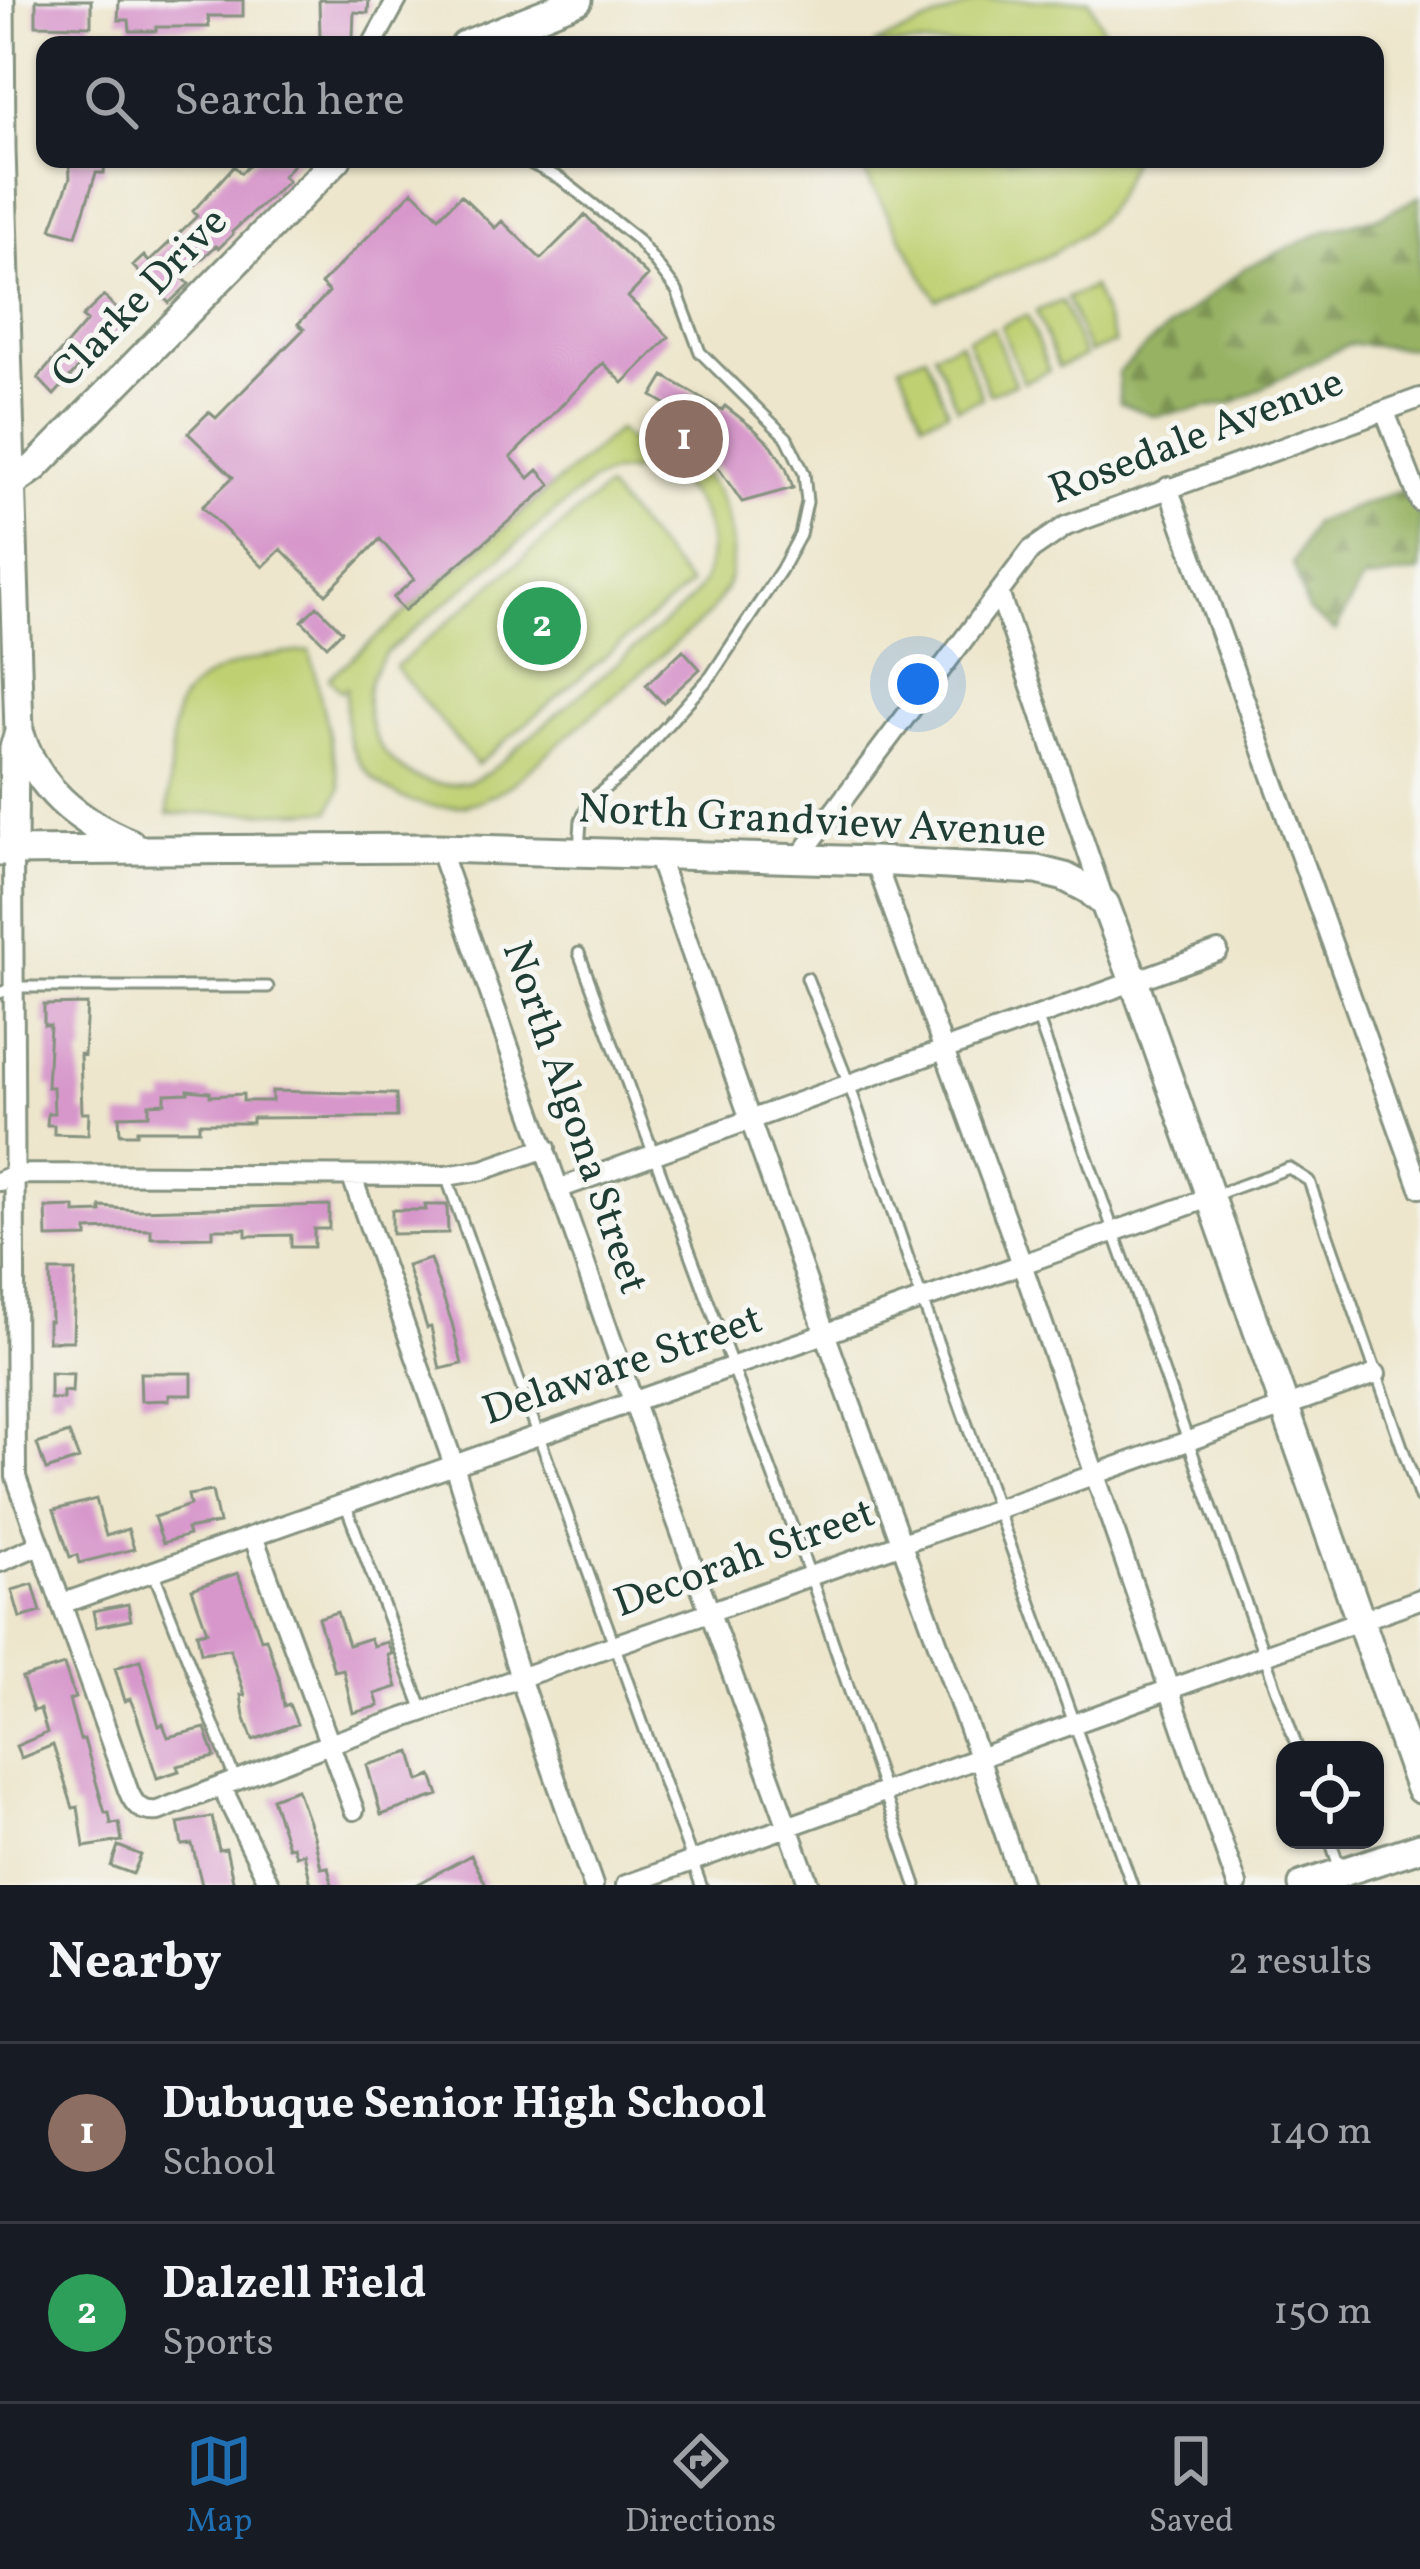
<!DOCTYPE html>
<html lang="en">
<head>
<meta charset="utf-8">
<style>
  body { margin:0; font-family:Vollkorn,serif; background:#20242c; color:#f1f3f6 }
  .controls { position:absolute; right:36px; bottom:36px; display:grid; overflow:hidden; border-radius:24px; box-shadow:0 3px 9px #0004 }
  .controls button { width:108px; height:108px; display:grid; place-items:center; padding:0; border:0; border-bottom:3px solid #363941; background:#171b24; color:#f1f3f6; font:60px sans-serif }
  .you { position:absolute; left:918px; top:684px; width:42px; height:42px; margin:-30px; border:9px solid #fff; border-radius:50%; background:#1a73e8; box-shadow:0 0 0 18px #1a73e833 }
  .badge { display:grid; place-items:center; width:78px; height:78px; border-radius:50%; background:#1f6fb2; color:#fff; font-size:39px; font-weight:700 }
  .pin { position:absolute; translate:-50% -50%; border:6px solid #fff; box-shadow:0 3px 12px #0006 }
  .list { margin:0; padding:0; list-style:none }
  h2 { display:flex; justify-content:space-between; align-items:center; height:156px; margin:0; padding:0 48px; font-size:51px }
  h2 small { font-size:39px; font-weight:400; color:#9ea1a6 }
  .list li { display:grid; grid-template-columns:78px 1fr auto; gap:36px; align-items:center; box-sizing:border-box; height:180px; padding:0 48px; border-top:3px solid #363941 }
  .list b { display:block; font-size:45px; white-space:nowrap }
  .list p { margin:0; font-size:39px; white-space:nowrap; color:#9ea1a6 }
  .list em { font-size:39px; font-style:normal; color:#9ea1a6 }
  .icon { flex:none; width:66px; height:66px; fill:none; stroke:currentColor; stroke-width:2; stroke-linecap:round; stroke-linejoin:round }
  .map { position:relative; flex:none; width:1420px; height:1885px; overflow:hidden }
  .search { position:absolute; background:#171b24; box-shadow:0 3px 9px #0004; left:36px; right:36px; top:36px; height:132px; display:flex; align-items:center; gap:30px; box-sizing:border-box; padding:0 42px; border-radius:24px; color:#9ea1a6; font-size:45px }
  .sheet { height:516px; background:#171b24 }
  nav { display:flex; justify-content:space-around; align-items:center; box-sizing:border-box; height:168px; border-top:3px solid #363941; background:#171b24; font-size:33px; color:#9ea1a6 }
  nav a { display:grid; justify-items:center; gap:6px }
  nav .on { color:#1f6fb2 }
  .map>svg:first-child { display:block }
  .forest { fill:url(#forest-firs); stroke:#5b784c; stroke-width:3 }
  .garden { fill:#bfd072; stroke:#6f8653; stroke-width:3; fill-rule:evenodd }
  .building { fill:#d797cb }
  .lines { fill:none; stroke-linecap:round; stroke-linejoin:round }
  .lane-casing { stroke:#869280; stroke-width:15 }
  .street-casing { stroke:#869280; stroke-width:24 }
  .secondary-casing { stroke:#869280; stroke-width:33 }
  .lane { stroke:#fff; stroke-width:9 }
  .street { stroke:#fff; stroke-width:18 }
  .secondary { stroke:#fff; stroke-width:27 }
  .labels { text-anchor:middle; dominant-baseline:central; stroke-width:10; stroke-linejoin:round; paint-order:stroke }
  .street-label { font-size:42px; fill:#1f3d34; stroke:#f6f6f2 }
</style>
</head>
<body>
<div class="map">
<svg width="1420" height="1885" viewBox="0 0 1420 1885">
  <defs>
    <pattern id="forest-firs" width="22" height="20" patternUnits="userSpaceOnUse" patternTransform="scale(3)"><rect width="22" height="20" fill="#97b264"/><path d="M5 1l3.5 6h-7zM16 11l3.5 6h-7z" fill="#7b9253"/></pattern>
  </defs>
  <rect width="100%" height="100%" fill="#f6f6f2"/>
  <filter id="ink" filterUnits="userSpaceOnUse"><feTurbulence type="fractalNoise" baseFrequency=".00833" numOctaves="2"/><feDisplacementMap in="SourceGraphic" scale="24" xChannelSelector="R" yChannelSelector="G"/><feConvolveMatrix kernelMatrix="1 2 1 2 8 2 1 2 1" color-interpolation-filters="sRGB"/></filter>
  <filter id="wash" filterUnits="userSpaceOnUse"><feTurbulence type="fractalNoise" baseFrequency=".004" numOctaves="4" result="noise"/><feDisplacementMap in="SourceGraphic" scale="48" xChannelSelector="R" yChannelSelector="G"/><feGaussianBlur stdDeviation="2.7" result="paint"/><feColorMatrix in="noise" values="0 0 0 0 0 0 0 0 0 0 0 0 0 0 0 0 0 1.4 0 .05"/><feComposite in="paint" operator="in"/></filter>
  <g filter="url(#wash)">
    <rect width="100%" height="100%" fill="#ede6cc"/>
    <path class="forest" d="M1420 196V349L1349 344 1232 403 1155 416 1120 403 1118 373 1151 342 1245 268 1327 230 1382 216Z
      M1420 483V572L1362 581 1335 631 1308 611 1293 563 1313 523Z"/>
    <path class="garden" d="M981 0H1089L1111 45H873Z
      M857 159H1132C1126 174 1120 189 1111 203 1074 259 995 276 936 299Z
      M1093 287 1115 343 1089 353 1067 298Z
      M1062 301 1084 357 1058 367 1036 311Z
      M1027 315 1049 371 1023 382 1001 326Z
      M993 328 1015 384 989 394 967 338Z
      M960 342 982 398 957 408 934 352Z
      M926 355 948 411 923 421 900 365Z
      M618 430 634 445 630 451C654 454 684 458 703 475 728 497 738 552 728 583 724 595 714 606 707 616L511 785C500 791 489 798 477 802 425 819 363 791 348 736 345 721 346 704 346 688L341 691 329 678ZM638 471C647 473 659 474 667 478 705 495 718 543 704 580 700 589 693 596 687 604L489 772C481 776 472 782 464 783 407 794 358 742 369 686 371 673 379 663 386 653L592 481 612 473Z
      M606 488 690 585 477 765 395 667Z
      M310 651 341 788 330 811 168 814C170 790 170 729 177 710 194 666 269 654 310 651Z"/>
    <g id="blocks">
      <path class="building" d="M36 0H91V26L36 25Z
        M119 0H243V16H208L209 27H156V31H130L129 20H118Z
        M319 0H369L368 13 354 12 353 38 320 36Z
        M69 159H105L104 173H96L76 236 51 229 70 178Z
        M256 159H298L283 176 288 181 232 232 233 234 219 248 216 246 182 277 189 284 169 303 133 266 144 256 149 262 197 216 193 211 234 166 241 173Z
        M413 191 439 217 461 195 495 228 502 221 541 259 585 215 648 276 628 297 669 337 623 383 603 363 511 457 529 478 538 470 551 485 404 611 393 598 414 579 380 539 326 594 281 549 263 567 202 507 233 477 188 433 209 412 216 418 304 329 298 324 329 292 321 284Z
        M104 296 133 326 118 339H109L87 364 84 362 54 395 38 378 87 321 82 317Z
        M664 376 722 410 725 406 753 428 772 446 786 468 793 488 742 502 719 469 693 448 708 429 652 396Z
        M317 606 342 631 327 646 302 621Z
        M683 650 700 669 663 703 646 685Z
        M87 1004 84 1055 80 1054 82 1113H89L88 1135 54 1134V1125H47L48 1113H54L53 1087H47L50 1025H44V1005Z
        M188 1090 210 1092V1096L243 1094V1101H272V1091L396 1094 397 1117 252 1118V1123H199V1130H137V1134H120L119 1116 149 1115V1104L165 1103V1094L188 1093Z
        M329 1205V1229H314V1247H291V1235L246 1236V1229H213V1237L151 1238V1230L115 1229 87 1230V1237L47 1238 46 1208 75 1207V1213L101 1212V1207L137 1210Z
        M425 1205H447L448 1233 392 1234V1210H426Z
        M430 1259 452 1323 462 1364 440 1369 431 1327 427 1328 407 1266Z
        M50 1271H75L73 1341H48V1321H51Z
        M50 1373 73 1374 72 1392 63 1391V1399H50Z
        M140 1373H192V1395H169V1400L141 1401Z
        M69 1433 79 1459 46 1470 37 1444Z
        M212 1491 219 1523 187 1529 189 1535 163 1543 154 1517 190 1505 188 1495Z
        M96 1499 106 1536 128 1529 134 1549 79 1563 77 1555 70 1557 54 1510Z
        M238 1573 261 1639 266 1638 279 1677 284 1706 289 1704 297 1724 253 1740 244 1716 241 1695H245L230 1649 201 1653 197 1633 207 1631 192 1589Z
        M33 1584 41 1612 20 1618 12 1590Z
        M128 1604 131 1620 96 1627 93 1611Z
        M337 1612 348 1645 370 1638 373 1646 387 1642 392 1654 388 1655 397 1687 375 1694 379 1706 353 1713 343 1669 334 1671 318 1618Z
        M140 1660 159 1726 163 1724 168 1737 205 1728 215 1757 177 1766 179 1771 157 1778 136 1713 130 1699 125 1701 115 1668Z
        M64 1665 75 1698 69 1700 80 1740 84 1739 105 1813H109L111 1824 119 1823 122 1841 84 1847 78 1807 73 1808 53 1745 21 1758 16 1746 47 1733 40 1709 33 1711 22 1678Z
        M411 1752 419 1781 432 1776 439 1795 381 1815 367 1765Z
        M297 1789 314 1836 321 1868 328 1867 332 1885H311L304 1853 296 1856 293 1846 288 1847 272 1798Z
        M212 1817 219 1850 226 1849 234 1885H202L192 1844 182 1845 178 1823Z
        M118 1846 141 1855 133 1874 111 1866Z
        M471 1855 486 1885H415Z"/>
    </g>
  </g>
  <g filter="url(#ink)">
    <use href="#blocks" fill-opacity="0" stroke="#869280" stroke-width="3"/>
    <g class="lines">
      <defs>
        <path id="lane" d="M522 159 561 179 637 239 677 291 700 352 787 438 804 473 807 502 800 535 781 570 711 676 629 768 590 801 581 820 579 851
          M579 953 810 1575 916 1885
          M807 978 849 1084 922 1299 1132 1885
          M0 993 13 987H268
          M1037 1016 1298 1750
          M446 1176C529 1413 617 1648 701 1885
          M1215 1195 1289 1168 1309 1181 1420 1498
          M345 1503 423 1711
          M153 1571 235 1779
          M1330 1840 1340 1869"/>
        <path id="street" d="M372 45 397 0
          M1385 412 1420 502
          M1168 487 1420 1188
          M999 593 1104 900
          M439 848 633 1401 809 1885
          M13 851 16 1477 128 1790C134 1805 141 1813 158 1811L329 1744 712 1611 1376 1374
          M657 855 825 1333 979 1757 1022 1885
          M798 859 1031 550 1066 526 1420 398
          M875 861 1022 1264 1237 1885
          M352 1177 454 1465 520 1678 593 1885
          M0 1181 16 1174 446 1176 483 1170 546 1148
          M561 1188 1218 951
          M253 1536 354 1810
          M0 1562 39 1545
          M61 1604 1209 1198
          M221 1786 270 1885
          M626 1885 1420 1599"/>
        <path id="secondary" d="M0 0 1 150 19 731C36 788 77 821 130 843
          M465 45 578 0
          M0 492 35 467 337 159
          M0 851 439 848 875 861 1037 870 1065 877 1088 889 1105 904 1134 981 1420 1789
          M13 851 14 748 18 735
          M1303 1885 1420 1847"/>
      </defs>
      <use href="#lane" class="lane-casing"/>
      <use href="#street" class="street-casing"/>
      <use href="#secondary" class="secondary-casing"/>
      <use href="#lane" class="lane"/>
      <use href="#street" class="street"/>
      <use href="#secondary" class="secondary"/>
    </g>
  </g>
  <g class="labels">
    <g class="street-label">
      <text transform="translate(141 299) rotate(-46)">Clarke Drive</text>
      <text transform="translate(1197 438) rotate(-21)">Rosedale Avenue</text>
      <text transform="translate(812 823) rotate(3)">North Grandview Avenue</text>
      <text transform="translate(573 1118) rotate(71)">North Algona Street</text>
      <text transform="translate(623 1367) rotate(-19)">Delaware Street</text>
      <text transform="translate(745 1560) rotate(-20)">Decorah Street</text>
    </g>
  </g>
</svg>
<div class="controls">
<button><svg class="icon" aria-label="locate" viewBox="0 0 24 24"><circle cx="12" cy="12" r="6"/><path d="M12 2v4M12 18v4M2 12h4M18 12h4"/></svg></button>
</div>
<div class="you"></div>
<div class="pin badge" style="left:684px;top:439px;background:#8d6e63">1</div>
<div class="pin badge" style="left:542px;top:626px;background:#2e9e5b">2</div>
<div class="search"><svg class="icon" aria-label="search" viewBox="0 0 24 24"><circle cx="10" cy="10" r="6"/><path d="M15 15l6 6"/></svg>Search here</div>
</div>
<section class="sheet">
<h2>Nearby<small>2 results</small></h2>
<ul class="list">
<li><span class="badge" style="background:#8d6e63">1</span><div><b>Dubuque Senior High School</b><p>School</p></div><em>140 m</em></li>
<li><span class="badge" style="background:#2e9e5b">2</span><div><b>Dalzell Field</b><p>Sports</p></div><em>150 m</em></li>
</ul>
</section>
<nav>
<a class="on"><svg class="icon" aria-label="map" viewBox="0 0 24 24"><path d="M3 6l6-2 6 2 6-2v14l-6 2-6-2-6 2zM9 4v14M15 6v14"/></svg>Map</a>
<a><svg class="icon" aria-label="directions" viewBox="0 0 24 24"><path d="M12 3l9 9-9 9-9-9zM9 14v-3h6M13 9l2 2-2 2"/></svg>Directions</a>
<a><svg class="icon" aria-label="saved" viewBox="0 0 24 24"><path d="M7 4h10v16l-5-4-5 4z"/></svg>Saved</a>
</nav>
</body>
</html>
